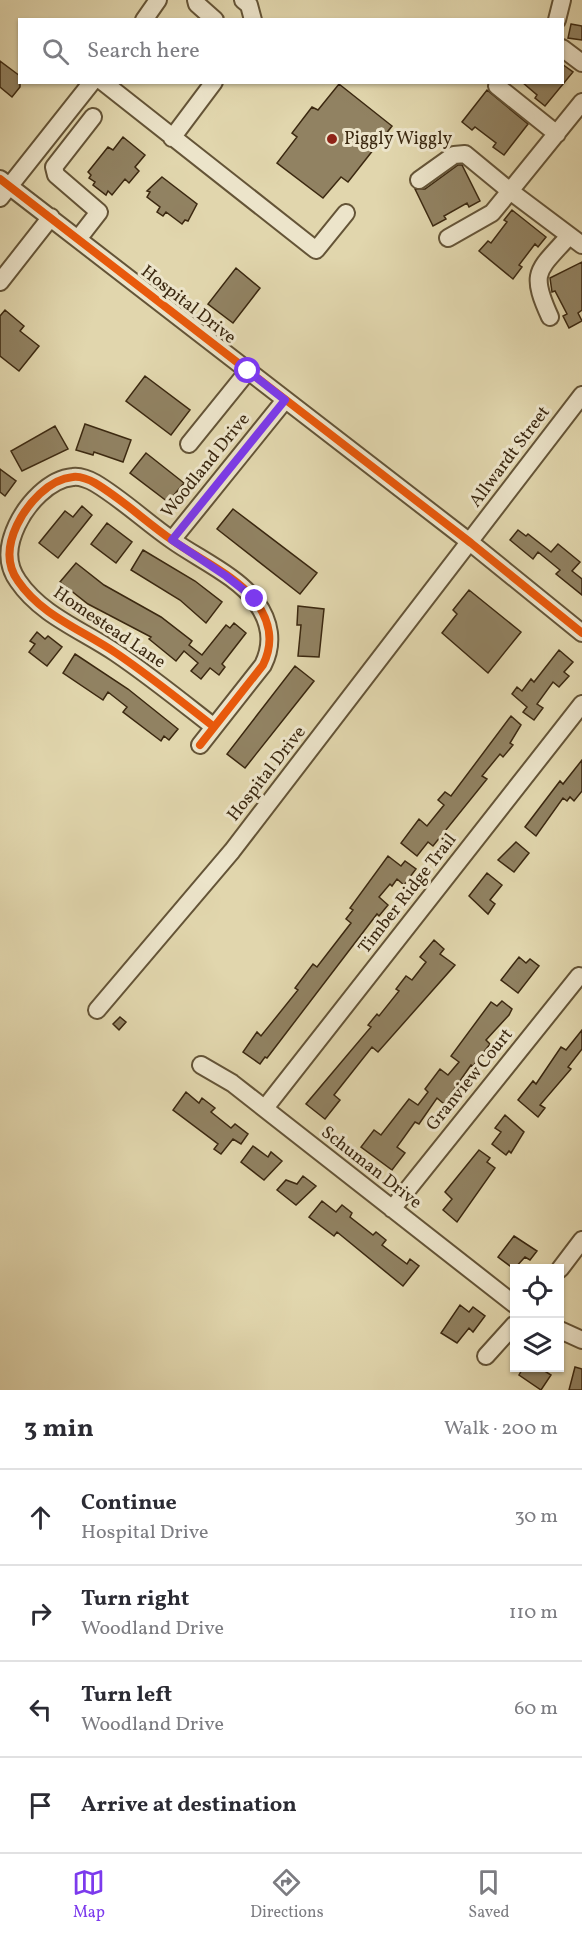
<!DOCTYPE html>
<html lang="en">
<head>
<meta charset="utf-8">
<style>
  body { margin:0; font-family:Vollkorn,serif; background:#f7f7f7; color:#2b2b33 }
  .controls { position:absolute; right:18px; bottom:18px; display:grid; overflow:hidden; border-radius:0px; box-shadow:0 2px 4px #0004 }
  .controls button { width:54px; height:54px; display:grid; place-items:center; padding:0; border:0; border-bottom:2px solid #e1e1e2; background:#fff; color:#2b2b33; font:30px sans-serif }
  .stop { position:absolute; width:18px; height:18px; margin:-14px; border:4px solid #7c3aed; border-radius:50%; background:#fff }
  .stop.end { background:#7c3aed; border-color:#fff; box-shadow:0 2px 6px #0008 }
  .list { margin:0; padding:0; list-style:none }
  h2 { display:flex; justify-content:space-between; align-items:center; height:78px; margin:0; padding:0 24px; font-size:26px }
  h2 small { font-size:20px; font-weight:400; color:#7c7c81 }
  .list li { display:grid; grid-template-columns:39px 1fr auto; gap:18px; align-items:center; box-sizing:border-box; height:96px; padding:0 24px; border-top:2px solid #e1e1e2 }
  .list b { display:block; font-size:22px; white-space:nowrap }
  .list p { margin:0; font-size:20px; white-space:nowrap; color:#7c7c81 }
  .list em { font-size:20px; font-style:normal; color:#7c7c81 }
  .icon { flex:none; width:33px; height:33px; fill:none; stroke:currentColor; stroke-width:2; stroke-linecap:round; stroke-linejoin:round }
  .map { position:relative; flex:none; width:582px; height:1390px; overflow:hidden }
  .search { position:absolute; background:#fff; box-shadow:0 2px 4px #0004; left:18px; right:18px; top:18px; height:66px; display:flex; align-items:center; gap:15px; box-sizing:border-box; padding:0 21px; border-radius:0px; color:#7c7c81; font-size:22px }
  .sheet { height:462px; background:#fff }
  nav { display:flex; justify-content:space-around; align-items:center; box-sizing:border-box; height:84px; border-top:2px solid #e1e1e2; background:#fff; font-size:16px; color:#7c7c81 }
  nav a { display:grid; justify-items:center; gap:3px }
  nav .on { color:#7c3aed }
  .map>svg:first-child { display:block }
  .building { fill:#918262; stroke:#3b2810; stroke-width:1.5 }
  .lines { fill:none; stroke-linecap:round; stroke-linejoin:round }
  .minor-casing { stroke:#645437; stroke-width:20 }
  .minor { stroke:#ece4ca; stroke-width:16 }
  .cycleway-casing { stroke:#ece4ca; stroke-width:11 }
  .cycleway { stroke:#e8590c; stroke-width:8 }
  .route { stroke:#7c3aed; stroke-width:8 }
  .poi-dot { fill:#8f2418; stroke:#ece4ca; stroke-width:2 }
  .labels { text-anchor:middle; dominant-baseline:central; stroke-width:6; stroke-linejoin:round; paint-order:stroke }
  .poi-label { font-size:18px; fill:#3b2810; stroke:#ece4ca; text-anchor:start }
  .street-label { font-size:18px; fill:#3b2810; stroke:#ece4ca }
</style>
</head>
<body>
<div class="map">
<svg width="582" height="1390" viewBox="0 0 582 1390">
  <rect width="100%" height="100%" fill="#e1d6ad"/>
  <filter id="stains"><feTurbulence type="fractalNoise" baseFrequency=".00333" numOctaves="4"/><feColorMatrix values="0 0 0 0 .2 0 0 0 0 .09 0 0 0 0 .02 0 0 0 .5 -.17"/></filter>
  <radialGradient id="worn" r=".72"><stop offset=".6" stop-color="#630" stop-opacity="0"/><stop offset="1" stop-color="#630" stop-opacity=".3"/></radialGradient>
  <path class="building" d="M571 24 582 26V40L568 38Z
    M0 61 20 76V87L12 97 0 87Z
    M562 64 573 72 545 106 535 98 537 95 522 82H562Z
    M339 84 392 126 348 182 341 177 323 198 277 163 297 137 292 133 312 107 318 110Z
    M487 90 528 124 504 155 493 147 496 143 475 127 472 130 462 122Z
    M123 137 145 155 135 167 139 171 129 183 125 179 112 195 108 191 106 195 93 185 95 182 89 178 91 175 88 172 108 147 113 150Z
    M458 165H462L480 201 469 207 467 203 444 216 446 219 433 226 415 189H425Z
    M162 177 197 204 188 221 185 220 182 224 166 212 163 216 157 212 160 207 147 197 150 192 147 191Z
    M512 210 546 237 538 247 535 244 519 265 522 267 513 279 479 251 488 241 491 243 507 222 504 220Z
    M582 262V310L578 313 582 321 569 328 563 316 567 314 555 291 552 292 550 278Z
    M236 268 260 288 233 323 208 304Z
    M5 310 24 326 20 331 39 346 19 371 0 356V316Z
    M145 376 190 410 171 435 126 401Z
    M85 424 131 440 123 462 94 452 93 455 76 450Z
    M55 426 68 449 22 471 11 451Z
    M146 453 184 483 168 502 130 473Z
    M0 469 16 481 5 496 0 492Z
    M82 506 92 515 58 558 39 543 65 511 73 517Z
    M233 509 317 573 300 594 217 529Z
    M107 523 132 542 116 563 91 544Z
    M518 530 526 536 528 534 551 552 558 544 580 562 572 571 582 579V595L556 574 560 570 538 552 533 559 510 540Z
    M143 550 195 581 222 602 206 623 180 600 131 570Z
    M76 563 104 585 161 617 192 641 189 645 202 655 226 625 230 628 234 623 246 633 222 664 225 667 219 675 210 668 201 679 191 671 198 663 184 651 176 661 149 639 151 637 88 604 60 582Z
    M469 590 521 632 488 673 442 633 457 614 453 610Z
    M298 606 324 609 319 657 298 656 301 625H297Z
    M37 632 45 639 48 636 62 647 47 666 29 652 35 644 30 641Z
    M559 650 573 662 564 672 569 676 559 687 553 682 537 704 543 708 534 720 523 712 527 707 512 694 517 687 522 691 531 679 534 682Z
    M75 654 128 689 178 729 169 740 164 736 161 741 123 712 127 707 108 692 103 700 63 673Z
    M295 666 314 681 245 768 227 754Z
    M511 716 521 725 510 743 513 745 503 757 500 754 482 776 487 779 433 846 428 842 417 856 401 843 419 819 427 826 444 805 438 800 445 792 451 796Z
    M582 760V791L574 801 570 797 567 801 563 798 536 836 525 827 560 781 563 784Z
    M516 842 529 853 514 872 498 860Z
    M388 856 401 866 405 861 416 869 404 885 397 879 392 886 390 884 379 897 388 905 379 916 377 914 267 1058 265 1057 260 1064 243 1052 257 1032 261 1036 298 990 295 988 313 964 317 967 351 923 346 919 353 910 350 908Z
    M487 873 502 885 490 900 495 904 488 914 469 896Z
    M434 940 444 949 440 954 455 965 378 1052 372 1047 334 1095 340 1100 325 1119 306 1104 371 1027 368 1025 377 1014 379 1016 399 991 396 989 406 976 412 980 426 962 420 957Z
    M519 957 526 963 530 959 539 966 518 993 501 980Z
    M502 1001 512 1009 509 1015 486 1040 490 1044 473 1066 471 1065 444 1104 437 1098 419 1124 415 1122 397 1147 405 1153 392 1170 361 1147 374 1130 381 1135 409 1099 418 1105 428 1092 425 1089 440 1069 448 1075 459 1062 451 1056 491 1002 497 1006Z
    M120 1017 126 1022 119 1030 113 1024Z
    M582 1030V1049L568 1067 571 1069 540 1105 545 1108 538 1117 518 1100 533 1081 536 1084 561 1047 566 1050Z
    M186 1092 199 1103 202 1098 215 1108 211 1112 231 1128 235 1124 248 1134 241 1144 233 1139 221 1154 214 1149 218 1144 173 1110Z
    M505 1115 524 1132 511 1153 509 1151 506 1155 492 1144 501 1132 495 1128Z
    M253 1146 268 1157 271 1152 282 1161 264 1180 241 1162Z
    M479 1150 490 1158 487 1162 495 1168 457 1222 443 1210 452 1199 445 1192Z
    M303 1176 316 1186 296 1205 277 1190 286 1180 297 1184Z
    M322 1201 336 1212 342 1205 352 1213 350 1217 373 1235 376 1232 386 1240 382 1245 407 1264 410 1259 419 1266 403 1286 337 1232 334 1236 309 1217Z
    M514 1236 537 1251 530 1260 525 1257 514 1269 498 1257Z
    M460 1305 469 1312 473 1307 485 1316 473 1332 469 1328 457 1343 441 1333Z
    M575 1367 582 1369V1390H569Z
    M523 1368H540L551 1375 541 1390 519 1375Z"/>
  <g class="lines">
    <defs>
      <path id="minor" d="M196 0 197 4 215 20
        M243 0 249 5 253 20
        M144 20 158 0
        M557 20 562 0
        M562 48 582 63
        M103 82 316 250 346 213
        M497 86 557 134
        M582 102 510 191 582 245
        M172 138 214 82
        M0 179 471 543 582 633
        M419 180 454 155 465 154 510 191 492 213 448 238
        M0 198 92 82
        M78 239 99 212 56 175 54 167 93 117
        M0 282 51 217
        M550 317C529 271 538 271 569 236
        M189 444 248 371
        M172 540 285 400
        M200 745 263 665C274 643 270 621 256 602 239 577 197 558 172 540 146 522 122 499 95 483 90 480 80 476 73 477 49 479 27 504 17 525 8 544 5 563 18 581 41 615 82 630 116 653 150 676 182 702 214 727
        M97 1010 232 851 582 395
        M201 1065 232 1083 514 1304
        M265 1108 582 704
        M392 1209 579 976
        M560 1269 582 1240
        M560 1330 582 1340
        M486 1356 514 1325"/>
    </defs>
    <use href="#minor" class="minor-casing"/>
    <use href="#minor" class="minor"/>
    <defs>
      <path id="cycleway" d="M0 179 471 543 582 633
        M200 745 263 665C274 643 270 621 256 602 239 577 197 558 172 540 146 522 122 499 95 483 90 480 80 476 73 477 49 479 27 504 17 525 8 544 5 563 18 581 41 615 82 630 116 653 150 676 182 702 214 727"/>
    </defs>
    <use href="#cycleway" class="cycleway-casing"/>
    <use href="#cycleway" class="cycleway"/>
  </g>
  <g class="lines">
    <path class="route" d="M248 371 285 400 172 540 226 576 255 599"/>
  </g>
  <circle class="poi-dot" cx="332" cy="139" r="6"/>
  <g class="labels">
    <g class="poi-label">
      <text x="344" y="139">Piggly Wiggly</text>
    </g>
    <g class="street-label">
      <text transform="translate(188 305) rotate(38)">Hospital Drive</text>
      <text transform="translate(510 457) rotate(-53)">Allwardt Street</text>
      <text transform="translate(206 466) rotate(-51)">Woodland Drive</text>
      <text transform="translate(109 628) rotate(34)">Homestead Lane</text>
      <text transform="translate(267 774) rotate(-52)">Hospital Drive</text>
      <text transform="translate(408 894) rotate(-52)">Timber Ridge Trail</text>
      <text transform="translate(470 1080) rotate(-51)">Granview Court</text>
      <text transform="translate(371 1168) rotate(38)">Schuman Drive</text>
    </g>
  </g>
  <rect width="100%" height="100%" filter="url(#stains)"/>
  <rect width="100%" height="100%" fill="url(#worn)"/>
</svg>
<div class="controls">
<button><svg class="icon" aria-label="locate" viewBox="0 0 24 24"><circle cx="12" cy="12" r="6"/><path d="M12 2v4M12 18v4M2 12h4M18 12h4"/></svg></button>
<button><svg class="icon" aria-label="layers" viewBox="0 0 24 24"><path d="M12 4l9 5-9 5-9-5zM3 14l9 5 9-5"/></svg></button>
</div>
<div class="stop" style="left:248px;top:371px"></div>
<div class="stop end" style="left:255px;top:599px"></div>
<div class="search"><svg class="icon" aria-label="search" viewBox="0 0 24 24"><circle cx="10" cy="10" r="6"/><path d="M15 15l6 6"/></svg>Search here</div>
</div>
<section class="sheet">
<h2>3 min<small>Walk · 200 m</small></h2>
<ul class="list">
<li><svg class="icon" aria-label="ahead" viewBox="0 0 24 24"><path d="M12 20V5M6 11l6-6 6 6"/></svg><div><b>Continue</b><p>Hospital Drive</p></div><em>30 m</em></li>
<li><svg class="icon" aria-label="right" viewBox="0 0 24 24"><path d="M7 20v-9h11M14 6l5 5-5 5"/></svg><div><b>Turn right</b><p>Woodland Drive</p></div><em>110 m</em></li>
<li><svg class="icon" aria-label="left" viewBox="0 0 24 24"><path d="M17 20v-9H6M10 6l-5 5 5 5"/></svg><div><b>Turn left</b><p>Woodland Drive</p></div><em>60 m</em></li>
<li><svg class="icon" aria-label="arrive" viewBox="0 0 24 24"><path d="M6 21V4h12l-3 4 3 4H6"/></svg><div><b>Arrive at destination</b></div></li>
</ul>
</section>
<nav>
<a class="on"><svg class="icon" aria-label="map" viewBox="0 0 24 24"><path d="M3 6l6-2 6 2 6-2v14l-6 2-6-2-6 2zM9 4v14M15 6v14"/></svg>Map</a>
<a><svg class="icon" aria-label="directions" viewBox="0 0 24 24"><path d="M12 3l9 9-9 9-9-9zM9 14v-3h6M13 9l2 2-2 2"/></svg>Directions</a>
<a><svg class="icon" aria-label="saved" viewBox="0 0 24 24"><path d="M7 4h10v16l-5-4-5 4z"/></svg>Saved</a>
</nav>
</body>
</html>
